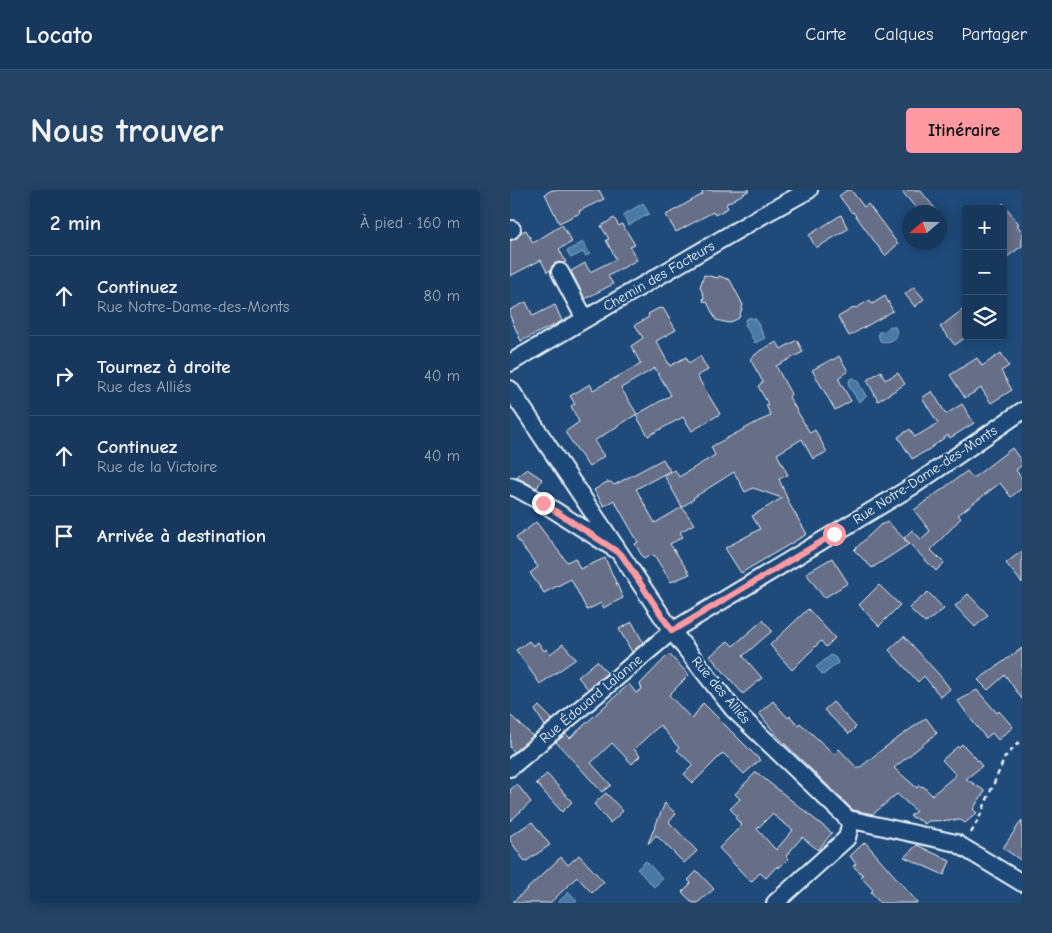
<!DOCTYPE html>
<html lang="fr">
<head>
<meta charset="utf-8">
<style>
  body { margin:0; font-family:"Comic Neue",sans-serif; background:#244365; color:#f1f3f6 }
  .controls { position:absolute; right:15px; top:15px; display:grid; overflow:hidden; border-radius:5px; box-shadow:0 2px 12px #0003 }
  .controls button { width:45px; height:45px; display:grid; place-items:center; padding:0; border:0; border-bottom:1px solid #365272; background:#17385c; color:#f1f3f6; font:25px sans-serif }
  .compass { position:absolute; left:392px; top:15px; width:45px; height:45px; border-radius:50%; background:#17385c; box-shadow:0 2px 12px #0003; rotate:250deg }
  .stop { position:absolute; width:15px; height:15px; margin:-11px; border:4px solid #ff9aa2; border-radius:50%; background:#fff }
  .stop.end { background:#ff9aa2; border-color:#fff; box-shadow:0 1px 5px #0008 }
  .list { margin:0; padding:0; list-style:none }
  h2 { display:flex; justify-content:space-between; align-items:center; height:65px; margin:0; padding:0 20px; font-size:21px }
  h2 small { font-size:16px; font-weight:400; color:#9eacbb }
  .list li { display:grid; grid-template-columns:32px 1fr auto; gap:15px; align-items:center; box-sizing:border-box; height:80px; padding:0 20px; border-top:1px solid #365272 }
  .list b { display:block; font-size:19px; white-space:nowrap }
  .list p { margin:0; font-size:16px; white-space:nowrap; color:#9eacbb }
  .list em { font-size:16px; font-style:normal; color:#9eacbb }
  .icon { flex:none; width:28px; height:28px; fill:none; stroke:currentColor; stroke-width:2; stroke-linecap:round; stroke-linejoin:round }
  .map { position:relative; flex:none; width:512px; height:713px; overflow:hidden; border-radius:5px }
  header { display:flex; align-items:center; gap:30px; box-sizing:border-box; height:70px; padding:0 25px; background:#17385c; border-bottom:1px solid #365272 }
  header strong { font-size:24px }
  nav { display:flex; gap:28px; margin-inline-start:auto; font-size:18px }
  .intro { display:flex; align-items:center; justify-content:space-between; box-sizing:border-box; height:120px; padding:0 30px }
  h1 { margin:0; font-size:35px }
  .button { padding:12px 22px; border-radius:5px; background:#ff9aa2; color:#111; font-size:18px; font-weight:700 }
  main { display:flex; gap:30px; padding:0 30px }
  aside { flex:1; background:#17385c; border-radius:5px; box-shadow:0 2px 12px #0003 }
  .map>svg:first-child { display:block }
  .water { fill:#497aa6; stroke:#89aac7 }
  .building { fill:#666e88; stroke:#e8f1f8; fill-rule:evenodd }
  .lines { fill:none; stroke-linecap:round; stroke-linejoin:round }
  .minor-casing { stroke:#e8f1f8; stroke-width:20 }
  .path { stroke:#e8f1f8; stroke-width:2.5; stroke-dasharray:5 4; stroke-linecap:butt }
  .minor { stroke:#1f4a7a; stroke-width:16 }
  .route { stroke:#ff9aa2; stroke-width:6 }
  .labels { text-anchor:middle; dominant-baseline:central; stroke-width:4.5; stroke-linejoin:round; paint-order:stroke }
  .street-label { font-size:14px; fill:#e8f1f8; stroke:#1f4a7a }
</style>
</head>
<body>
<header>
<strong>Locato</strong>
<nav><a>Carte</a><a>Calques</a><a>Partager</a></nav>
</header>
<div class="intro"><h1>Nous trouver</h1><a class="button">Itinéraire</a></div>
<main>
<aside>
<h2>2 min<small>À pied · 160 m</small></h2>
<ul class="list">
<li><svg class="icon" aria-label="ahead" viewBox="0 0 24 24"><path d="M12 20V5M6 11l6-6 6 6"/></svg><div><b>Continuez</b><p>Rue Notre-Dame-des-Monts</p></div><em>80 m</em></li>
<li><svg class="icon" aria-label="right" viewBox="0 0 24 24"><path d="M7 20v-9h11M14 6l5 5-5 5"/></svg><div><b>Tournez à droite</b><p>Rue des Alliés</p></div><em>40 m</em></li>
<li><svg class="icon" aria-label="ahead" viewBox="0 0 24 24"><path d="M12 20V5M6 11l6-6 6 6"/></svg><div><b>Continuez</b><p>Rue de la Victoire</p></div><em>40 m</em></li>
<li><svg class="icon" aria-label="arrive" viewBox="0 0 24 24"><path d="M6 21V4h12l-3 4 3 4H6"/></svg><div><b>Arrivée à destination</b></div></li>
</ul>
</aside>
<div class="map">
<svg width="512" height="713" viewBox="0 0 512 713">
  <rect width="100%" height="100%" fill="#1f4a7a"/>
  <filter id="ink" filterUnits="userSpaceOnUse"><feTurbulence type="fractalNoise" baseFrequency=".02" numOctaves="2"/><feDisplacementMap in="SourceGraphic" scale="10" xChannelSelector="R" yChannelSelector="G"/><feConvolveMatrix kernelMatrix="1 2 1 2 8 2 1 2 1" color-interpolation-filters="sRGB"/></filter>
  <g filter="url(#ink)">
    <path class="water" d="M133 13 139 24 119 35 113 25Z
      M73 52 80 64 75 66 73 62 61 68 57 61Z
      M241 127 242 129 245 128 255 148 245 153 235 134 236 133 235 130Z
      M380 136 385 137C392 148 380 154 370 151L368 144 369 142C375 142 376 140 380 136Z
      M343 188 347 190 356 206V207L349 212 338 195 340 189Z
      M321 465 326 468 328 473 313 485 306 477Z
      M136 671 153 689 144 697 127 679Z
      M59 702 67 711 65 713H47Z"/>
    <path class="building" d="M42 0H89L94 9 69 21 70 23 49 33 35 4Z
      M191 0H240L216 14 218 18 205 25 203 22 166 42 156 25 193 4Z
      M337 0H341L354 17 358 14 388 54 375 66 343 22 342 23 329 6Z
      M391 0H410L428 22H409Z
      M493 13 509 34 507 35 512 42V56L493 70Z
      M331 25 338 39 306 58 299 45Z
      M104 28 109 36 112 34 115 40H116L125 55 120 57 127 70 98 86 103 94 75 109 61 81 75 73 80 82 106 69 96 50 99 49 91 36Z
      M52 35 62 52 49 59 56 72 53 73 50 72 45 73 42 76 41 80 37 82 31 70 0 86V51L7 48 11 42 16 40 23 53Z
      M194 85 208 88 209 86 220 90 233 115 229 128 219 133 206 130 197 112 193 111 194 106 190 97Z
      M404 97 414 109 405 117 395 104Z
      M375 106 383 121 339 146 328 127 345 117 346 118 360 110 362 114Z
      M16 112 23 126 45 115 52 131 11 151 0 126V120Z
      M456 117V147L445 155 430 137Z
      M149 118 150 119 153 118 166 140 146 151 160 176 176 167 179 173 190 166 198 180 187 186 210 224 182 241 173 227 138 246 126 225 161 205 145 178 111 198 127 224 84 251 94 266 79 277 55 242 69 232 61 216 65 214 60 206 80 194 83 200 131 174 121 156 133 148 125 135 139 127 138 124Z
      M287 150 293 162 266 176 281 204 279 207 300 243 305 240 317 262 303 269 292 249 267 264 278 285 269 289 280 315 297 344 231 383 215 358 250 339 242 326 272 308 243 298 235 302 224 282 183 308 184 309 172 317 154 285 165 280 169 287 205 265 201 257 208 253 249 231 261 226 256 215 258 214 248 196 253 192 240 169 251 160 267 152 271 159Z
      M491 163 499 176 491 181 502 200 481 213 471 198 455 208 440 185 467 168 472 176Z
      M329 166 338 181 328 188 341 211 325 220 302 180 322 169 323 170Z
      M371 181 375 190 388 183 395 194 368 211 357 190Z
      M422 201 436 224 452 214 464 233 440 248 438 245 418 260 402 269 388 247 400 239 405 247 428 233 412 208Z
      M502 258 512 272V275L506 280 512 289V298L501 307 490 293 448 325 451 328 421 360 434 373 426 381 394 348 402 340 411 349 420 341 404 320 457 281 463 288Z
      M153 269 160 281 126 299 145 333 172 317 184 334 170 342 173 347 160 354 180 384 161 392 144 365 142 366 141 365 134 369 125 354 128 352 104 310 94 316 84 300 97 292H101L104 295Z
      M17 279 32 289 27 298 6 287Z
      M26 332 57 372 65 368 70 379 95 368 113 408 93 418 91 413 77 420 61 389 34 403 20 383 28 377 6 348Z
      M378 332 399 354 362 378 344 360 370 335Z
      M512 361V393L496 373Z
      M322 368 338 393 314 408 296 383Z
      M369 395 390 415 369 436 349 415Z
      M418 402 434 419 415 433 399 418Z
      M458 404 478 425 465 437 445 416Z
      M298 419 325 448 316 457 311 451 282 480 260 455Z
      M253 430 262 441 233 466 252 488 233 504 200 466 218 451 223 456Z
      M122 432 133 452 122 462 109 439Z
      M394 446 432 488 440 499 431 507 414 486 408 492 379 460Z
      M19 451 23 456 28 452 34 461 36 459 40 464 53 454 66 469 30 494 6 460Z
      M512 458V509L495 485 478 500 468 490Z
      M159 464 179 485 159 505 182 529 193 513 250 570 234 584 213 563 183 593 174 584 183 575 167 560 169 558 150 535 124 559 130 566 122 574 102 553 81 573 101 595 92 602 46 552 56 544 60 548 119 494 126 503 132 499 130 494Z
      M87 471 97 483 78 499 68 487Z
      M467 500 487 523 489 521 503 537 488 550 482 543 476 548 459 527 448 511Z
      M263 511 278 528 280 526 288 535 290 533 324 564 329 559 348 579 374 558 416 528 427 543 384 578 407 598 409 595 412 597 413 596 422 605 446 585 432 570 448 556 449 557 452 554 464 566 472 576 456 589 475 601 463 619 467 623 455 633 451 630 418 631 415 634 411 631 400 626 406 621 387 604 363 624 343 620 268 547 249 523Z
      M323 512 346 537 339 544 314 520Z
      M29 516 42 529 35 536 25 520Z
      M0 525 23 546 4 562 0 557Z
      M246 582 322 643 308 660 292 647 276 666 278 669 269 678 267 676 256 688 250 683 241 692 209 658 232 635 225 628 227 626 220 619 230 609 225 604ZM262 624 283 640 266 660 247 639Z
      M37 584 62 612 52 622 26 593Z
      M7 594 21 612 0 631V600Z
      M96 603 113 621 100 633 84 614Z
      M155 613 166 624 159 632 187 661 174 673 146 645 139 653H138Z
      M512 630V671L493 658Z
      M22 632 40 655 15 672 0 650V646Z
      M355 652 408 713H370L361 702 363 700 351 687 353 685 343 676 346 674 340 666Z
      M407 655 440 671 434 685 394 667Z
      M69 665 94 692 82 703 67 687 40 713H2L51 667 58 675Z
      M187 681 204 699 187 713H183L172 702 181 693 178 690Z"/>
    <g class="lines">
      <defs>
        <path id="minor" d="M0 41 2 39
          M50 82 75 129
          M0 173 253 25 299 0
          M0 199 162 441 223 519 338 629 446 653 512 693
          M0 296 8 299 33 313 105 359
          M0 578 162 441 403 296 512 221
          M265 713 337 648 340 635 338 629"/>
      </defs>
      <use href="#minor" class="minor-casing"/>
      <path class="path" d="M461 643 471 624 495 567 512 549"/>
      <use href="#minor" class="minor"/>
    </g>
  </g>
  <g class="lines" filter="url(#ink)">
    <path class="route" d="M33 313 111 364 162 441 324 344"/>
  </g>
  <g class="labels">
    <g class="street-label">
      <text transform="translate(149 86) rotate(-30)">Chemin des Facteurs</text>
      <text transform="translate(415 285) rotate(-33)">Rue Notre-Dame-des-Monts</text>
      <text transform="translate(211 500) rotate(50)">Rue des Alliés</text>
      <text transform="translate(81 509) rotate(-40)">Rue Édouard Lalanne</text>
    </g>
  </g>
</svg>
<div class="controls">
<button>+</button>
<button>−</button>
<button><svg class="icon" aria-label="layers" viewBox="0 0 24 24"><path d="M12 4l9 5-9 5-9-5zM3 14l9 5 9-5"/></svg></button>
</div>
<svg class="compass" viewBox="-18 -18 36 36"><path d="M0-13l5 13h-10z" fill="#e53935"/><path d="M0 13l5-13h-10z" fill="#9eacbb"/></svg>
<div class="stop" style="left:324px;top:344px"></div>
<div class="stop end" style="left:33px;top:313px"></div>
</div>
</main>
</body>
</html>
